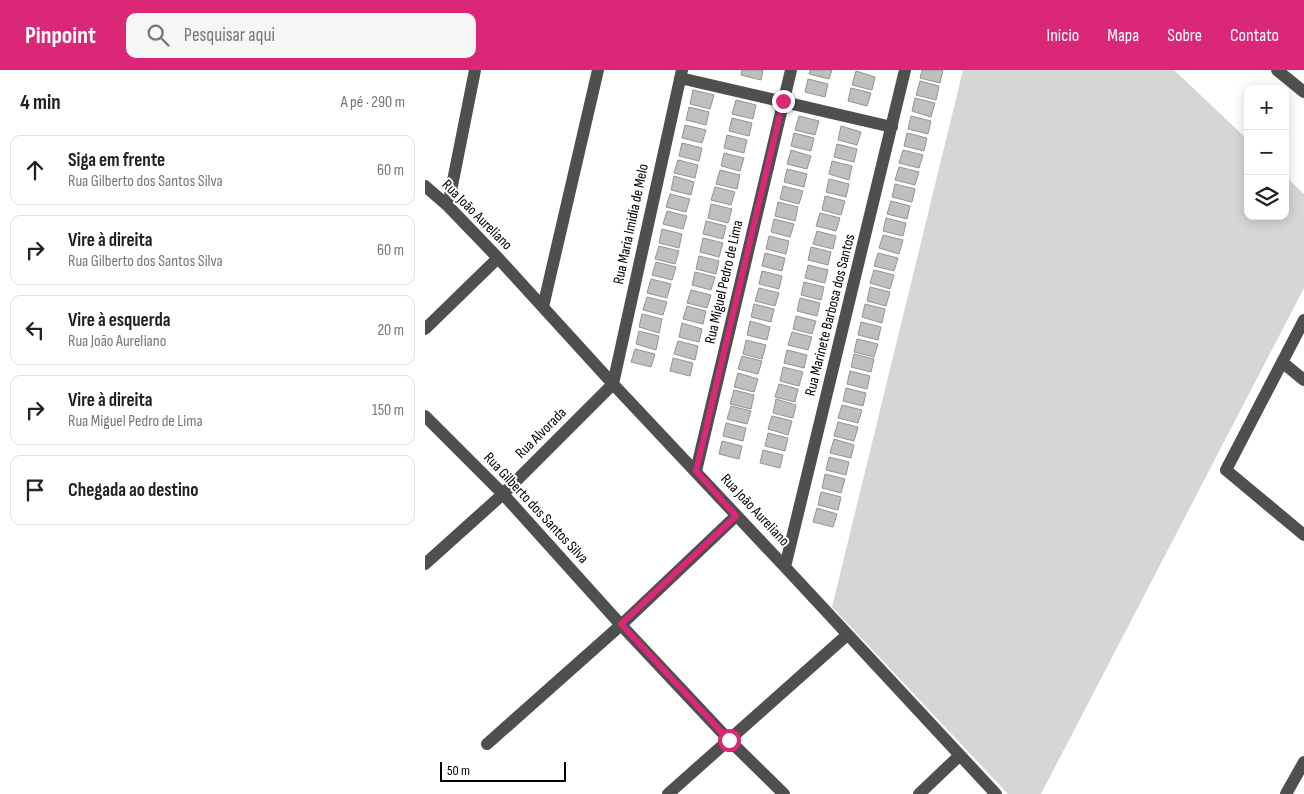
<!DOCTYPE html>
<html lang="pt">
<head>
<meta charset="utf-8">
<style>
  body { margin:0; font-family:"Sofia Sans Condensed",sans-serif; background:#f6f6f6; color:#222 }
  .controls { position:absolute; right:15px; top:15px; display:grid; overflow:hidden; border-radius:10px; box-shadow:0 2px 12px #0003 }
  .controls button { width:45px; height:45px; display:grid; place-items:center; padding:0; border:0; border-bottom:1px solid #e0e0e0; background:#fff; color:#222; font:25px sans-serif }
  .scale { position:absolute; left:15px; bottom:12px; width:126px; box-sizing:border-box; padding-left:5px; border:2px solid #000; border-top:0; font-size:14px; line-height:18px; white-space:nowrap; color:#000; -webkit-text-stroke:4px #fff; paint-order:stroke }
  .stop { position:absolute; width:15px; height:15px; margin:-11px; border:4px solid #db2777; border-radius:50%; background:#fff }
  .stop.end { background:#db2777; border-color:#fff; box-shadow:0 1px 5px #0008 }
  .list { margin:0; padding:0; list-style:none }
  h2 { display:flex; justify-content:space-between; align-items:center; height:65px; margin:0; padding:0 20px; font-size:21px }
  h2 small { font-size:16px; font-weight:400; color:#767676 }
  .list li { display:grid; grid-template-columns:32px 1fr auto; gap:15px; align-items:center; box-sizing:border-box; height:70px; margin:0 10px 10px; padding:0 10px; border:1px solid #e0e0e0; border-radius:10px }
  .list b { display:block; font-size:19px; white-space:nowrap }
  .list p { margin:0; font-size:16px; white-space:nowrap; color:#767676 }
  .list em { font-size:16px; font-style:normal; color:#767676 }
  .icon { flex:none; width:28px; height:28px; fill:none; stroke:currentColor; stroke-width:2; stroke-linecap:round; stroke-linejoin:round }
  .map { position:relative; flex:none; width:879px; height:724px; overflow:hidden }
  header { display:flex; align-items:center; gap:30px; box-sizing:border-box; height:70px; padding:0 25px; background:#db2777; color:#fff }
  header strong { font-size:24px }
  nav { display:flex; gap:28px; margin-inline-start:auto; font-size:18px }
  .search { width:350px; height:45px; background:#f6f6f6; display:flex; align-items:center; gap:12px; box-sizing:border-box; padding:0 18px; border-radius:10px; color:#767676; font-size:19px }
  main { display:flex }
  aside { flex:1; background:#fff }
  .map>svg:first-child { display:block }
  .green { fill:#d6d6d6 }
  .building { fill:#bfbfbf; stroke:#939393 }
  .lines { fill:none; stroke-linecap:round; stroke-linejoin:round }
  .minor { stroke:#4f4f4f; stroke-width:12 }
  .route { stroke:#db2777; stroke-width:6 }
  .labels { text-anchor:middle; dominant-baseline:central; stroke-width:4; stroke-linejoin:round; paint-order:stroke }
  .street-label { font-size:15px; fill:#000; stroke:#fff }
</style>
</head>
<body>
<header>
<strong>Pinpoint</strong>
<div class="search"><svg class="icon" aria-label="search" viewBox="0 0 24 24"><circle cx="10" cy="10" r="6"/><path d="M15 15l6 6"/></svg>Pesquisar aqui</div>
<nav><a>Início</a><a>Mapa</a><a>Sobre</a><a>Contato</a></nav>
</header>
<main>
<aside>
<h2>4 min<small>A pé · 290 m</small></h2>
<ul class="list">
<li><svg class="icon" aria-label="ahead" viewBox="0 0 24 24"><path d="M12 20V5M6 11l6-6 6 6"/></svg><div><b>Siga em frente</b><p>Rua Gilberto dos Santos Silva</p></div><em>60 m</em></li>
<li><svg class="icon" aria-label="right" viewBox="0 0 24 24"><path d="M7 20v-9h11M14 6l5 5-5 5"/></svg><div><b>Vire à direita</b><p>Rua Gilberto dos Santos Silva</p></div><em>60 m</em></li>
<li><svg class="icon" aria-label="left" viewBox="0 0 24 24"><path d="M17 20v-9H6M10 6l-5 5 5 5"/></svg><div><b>Vire à esquerda</b><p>Rua João Aureliano</p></div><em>20 m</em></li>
<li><svg class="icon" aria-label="right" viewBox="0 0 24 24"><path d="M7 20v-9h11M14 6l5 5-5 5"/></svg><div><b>Vire à direita</b><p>Rua Miguel Pedro de Lima</p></div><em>150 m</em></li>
<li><svg class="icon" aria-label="arrive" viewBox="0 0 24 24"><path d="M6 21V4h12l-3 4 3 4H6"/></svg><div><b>Chegada ao destino</b></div></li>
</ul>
</aside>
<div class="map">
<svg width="879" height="724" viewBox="0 0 879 724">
  <rect width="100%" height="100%" fill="#fff"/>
  <path class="green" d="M538 0H749L823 70V146H860V106L879 124V218L616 724H583L407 537Z"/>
  <path class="building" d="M317 0H338L336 10 316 5Z
    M385 0H407L404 9 384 4Z
    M497 0H518L515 13 495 8Z
    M431 1 450 7 447 20 427 15Z
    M383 9 403 14 400 27 380 22Z
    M495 11 514 16 511 30 491 25Z
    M426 18 446 23 442 36 423 31Z
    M268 20 289 25 285 39 265 34Z
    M490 28 510 33 506 47 487 41Z
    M311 30 331 35 328 49 307 44Z
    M264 37 284 42 281 55 261 50Z
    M374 46 394 51 390 65 370 60Z
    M486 46 506 51 503 64 483 59Z
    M307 48 327 53 324 66 304 61Z
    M260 55 281 60 277 73 257 68Z
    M416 56 436 62 432 75 413 70Z
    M369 63 389 68 386 81 366 76Z
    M482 63 502 68 499 81 479 76Z
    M302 65 322 70 319 83 299 78Z
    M257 73 277 78 274 91 254 86Z
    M412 74 432 79 429 92 409 87Z
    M366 80 386 86 382 99 362 94Z
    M478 80 498 85 494 98 474 93Z
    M299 83 319 88 315 101 296 96Z
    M253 90 273 95 270 108 249 103Z
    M407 91 427 96 424 110 404 104Z
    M474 97 494 102 490 115 470 110Z
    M362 99 382 104 379 117 359 112Z
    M295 100 315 105 312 119 291 114Z
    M249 106 269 112 266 125 246 120Z
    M404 109 424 114 421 127 401 122Z
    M470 114 490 119 487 132 467 127Z
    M358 116 378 121 374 134 355 129Z
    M290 117 310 122 306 135 286 130Z
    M245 124 265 129 261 142 241 137Z
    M400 126 420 131 416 145 397 140Z
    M466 131 485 136 482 149 462 144Z
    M353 132 373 137 370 151 350 146Z
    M286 134 307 139 303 153 283 148Z
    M242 141 262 146 258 159 238 154Z
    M395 143 415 148 411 161 391 156Z
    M461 148 481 153 478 166 458 161Z
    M349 149 369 154 365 167 346 162Z
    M281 151 301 156 298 169 278 164Z
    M237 159 257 164 254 178 234 173Z
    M392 161 411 166 408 179 388 174Z
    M458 165 478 170 474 184 454 178Z
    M344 166 364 171 361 184 341 179Z
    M278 168 298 173 294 187 275 182Z
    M234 176 254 181 250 194 230 189Z
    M386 177 406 182 403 195 383 190Z
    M340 183 360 188 357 201 337 196Z
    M453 183 473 188 469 201 449 196Z
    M274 186 294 191 291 204 271 199Z
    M231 192 251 197 247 210 227 205Z
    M383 195 403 200 400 213 380 208Z
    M449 200 469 205 465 219 445 213Z
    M337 201 357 206 354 219 334 214Z
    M270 202 290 207 286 220 267 215Z
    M226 209 246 214 242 228 222 223Z
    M379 212 399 217 396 230 376 225Z
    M445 217 465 222 461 236 442 231Z
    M334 218 354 223 350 236 330 231Z
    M266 220 286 225 282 238 262 233Z
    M222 227 242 232 238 245 218 240Z
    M375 228 395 233 392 246 372 241Z
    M329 234 349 239 346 252 326 247Z
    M440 234 460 239 457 253 437 247Z
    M262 236 281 241 278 254 258 249Z
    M217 244 237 249 234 263 214 257Z
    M371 246 391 251 387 264 368 259Z
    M325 251 345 257 342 270 322 265Z
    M436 252 456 257 453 270 433 265Z
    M257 253 277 259 274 272 254 267Z
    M214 261 234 266 231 280 211 274Z
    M367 262 387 267 383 280 363 275Z
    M432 269 453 274 449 287 429 282Z
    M321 270 341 275 337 289 318 284Z
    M253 271 273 276 270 290 249 284Z
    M210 279 230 284 226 297 206 292Z
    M362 280 382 285 379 298 359 293Z
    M429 284 449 289 446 302 426 297Z
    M317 286 337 291 333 304 313 299Z
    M248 288 268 293 265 306 245 301Z
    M358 297 378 302 374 316 355 311Z
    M425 301 445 306 442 319 422 314Z
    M313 303 333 309 329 322 309 317Z
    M354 314 373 319 370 332 350 327Z
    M421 318 441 323 438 336 418 331Z
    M309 320 329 325 326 339 305 334Z
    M351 329 371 335 368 348 348 343Z
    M417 335 437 340 433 353 413 348Z
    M306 336 326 341 322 354 302 349Z
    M347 346 367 351 363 365 343 359Z
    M413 352 433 357 429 371 409 366Z
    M301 353 321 358 318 371 298 366Z
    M343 363 363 368 360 381 340 376Z
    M409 369 429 375 426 388 405 383Z
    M297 371 317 376 314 389 294 384Z
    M338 380 358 385 355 398 335 393Z
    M404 387 424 392 421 405 401 400Z
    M400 404 420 409 416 423 397 418Z
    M396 422 416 427 413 440 393 435Z
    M392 438 412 444 408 457 388 452Z"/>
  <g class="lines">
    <path class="minor" d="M852 0 879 22
      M255 8 467 57
      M0 116 23 136 73 188 188 314 360 497 571 724
      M23 136 50 0
      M118 237 173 0
      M879 250 801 400 879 465
      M0 259 73 188
      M857 292 879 310
      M0 346 78 424 196 555 304 670 359 724
      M271 401 366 0
      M0 494 78 424 188 314 257 0
      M360 497 480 0
      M62 674 196 555 311 446
      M243 724 422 565
      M494 724 534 686
      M861 724 879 692"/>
  </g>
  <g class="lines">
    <path class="route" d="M304 670 196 554 311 446 271 401 358 31"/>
  </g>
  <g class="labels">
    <g class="street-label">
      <text transform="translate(52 145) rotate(45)">Rua João Aureliano</text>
      <text transform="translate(206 154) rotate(-78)">Rua Maria Imidia de Melo</text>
      <text transform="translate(299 212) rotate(-77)">Rua Miguel Pedro de Lima</text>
      <text transform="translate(405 245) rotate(-76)">Rua Marinete Barbosa dos Santos</text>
      <text transform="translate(116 363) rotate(-45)">Rua Alvorada</text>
      <text transform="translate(111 438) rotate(47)">Rua Gilberto dos Santos Silva</text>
      <text transform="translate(330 440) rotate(47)">Rua João Aureliano</text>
    </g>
  </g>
</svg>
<div class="controls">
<button>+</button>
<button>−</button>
<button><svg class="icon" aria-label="layers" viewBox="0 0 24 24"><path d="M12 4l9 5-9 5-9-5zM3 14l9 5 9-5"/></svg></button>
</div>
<div class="scale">50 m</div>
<div class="stop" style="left:304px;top:670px"></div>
<div class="stop end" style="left:358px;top:31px"></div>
</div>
</main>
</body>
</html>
